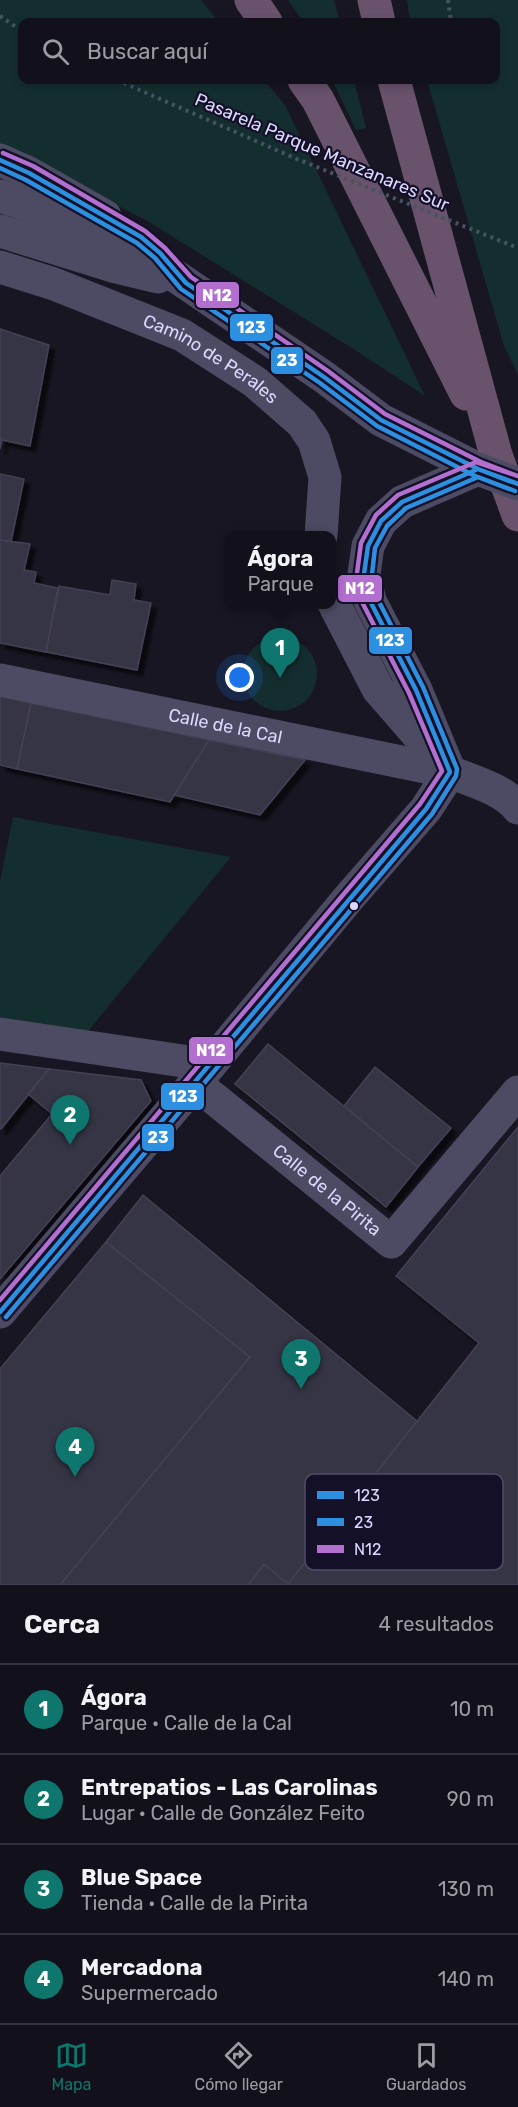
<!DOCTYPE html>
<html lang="es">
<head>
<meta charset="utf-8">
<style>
  body { margin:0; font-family:Rubik,sans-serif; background:#1f1e27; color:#f1f3f6 }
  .you { position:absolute; left:240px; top:678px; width:21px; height:21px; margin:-15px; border:4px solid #fff; border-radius:50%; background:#1a73e8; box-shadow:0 0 0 9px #1a73e833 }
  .badge { display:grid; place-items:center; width:39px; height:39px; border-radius:50%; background:#0f766e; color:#fff; font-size:20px; font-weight:700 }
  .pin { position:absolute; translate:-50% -50px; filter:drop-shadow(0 2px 3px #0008) }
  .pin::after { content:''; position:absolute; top:32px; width:21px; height:18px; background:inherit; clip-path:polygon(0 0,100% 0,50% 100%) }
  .popup { position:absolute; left:225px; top:531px; width:111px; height:78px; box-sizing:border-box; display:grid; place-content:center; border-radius:12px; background:#12101a; filter:drop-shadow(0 2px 4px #0005); font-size:20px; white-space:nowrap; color:#9c9da2 }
  .popup b { font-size:22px; color:#f1f3f6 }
  .popup::after { content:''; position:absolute; left:50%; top:100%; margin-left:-12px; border:12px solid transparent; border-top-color:#12101a }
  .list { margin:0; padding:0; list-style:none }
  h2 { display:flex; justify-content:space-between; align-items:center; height:78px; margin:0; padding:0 24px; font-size:26px }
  h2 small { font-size:20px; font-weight:400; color:#9c9da2 }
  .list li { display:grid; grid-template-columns:39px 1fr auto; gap:18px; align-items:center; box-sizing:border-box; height:90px; padding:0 24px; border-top:2px solid #313039 }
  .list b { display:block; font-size:22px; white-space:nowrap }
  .list p { margin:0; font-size:20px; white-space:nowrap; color:#9c9da2 }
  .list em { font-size:20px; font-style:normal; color:#9c9da2 }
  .icon { flex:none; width:33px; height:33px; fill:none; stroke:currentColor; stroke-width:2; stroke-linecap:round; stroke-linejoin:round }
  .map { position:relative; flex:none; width:518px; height:1585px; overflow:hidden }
  .search { position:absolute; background:#12101a; box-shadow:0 3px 9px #0003; left:18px; right:18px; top:18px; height:66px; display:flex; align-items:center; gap:15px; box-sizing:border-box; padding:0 21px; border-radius:12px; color:#9c9da2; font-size:22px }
  .sheet { height:438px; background:#12101a }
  nav { display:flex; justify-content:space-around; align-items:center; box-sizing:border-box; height:84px; border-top:2px solid #313039; background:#12101a; font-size:16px; color:#9c9da2 }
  nav a { display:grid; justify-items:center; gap:3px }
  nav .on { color:#0f766e }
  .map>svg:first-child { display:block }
  .green { fill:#142e30 }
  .building { fill:#363444; stroke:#454156; stroke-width:1.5; filter:url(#shadow) }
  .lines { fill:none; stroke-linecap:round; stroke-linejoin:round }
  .path { stroke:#465362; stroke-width:4; stroke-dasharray:3 4.5; stroke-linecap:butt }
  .street { stroke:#4c4b63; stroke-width:33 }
  .highway { stroke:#69526c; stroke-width:33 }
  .path-bridge { stroke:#465362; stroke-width:4; stroke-dasharray:3 4.5; stroke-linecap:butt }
  .street-bridge { stroke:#4c4b63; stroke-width:33 }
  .bus-1-casing { stroke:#141028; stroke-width:9 }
  .bus-2-casing { stroke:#141028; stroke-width:9 }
  .bus-3-casing { stroke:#141028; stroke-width:9 }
  .bus-1 { stroke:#2d8fdf; stroke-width:4.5 }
  .bus-2 { stroke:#2d8fdf; stroke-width:4.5 }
  .bus-3 { stroke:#b36fd0; stroke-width:4.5 }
  .bus-dot { fill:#dcd7ff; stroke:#141028; stroke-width:2 }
  .labels { text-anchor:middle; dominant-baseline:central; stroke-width:4.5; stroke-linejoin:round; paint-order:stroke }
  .street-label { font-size:18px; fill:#dcd7ff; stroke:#141028 }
  .key { fill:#141028; stroke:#504c68; stroke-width:1.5 }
  .key-label { font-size:16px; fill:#dcd7ff }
  .line-badge { stroke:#141028; stroke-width:2 }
  .badge-label { font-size:16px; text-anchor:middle; font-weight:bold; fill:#fff }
</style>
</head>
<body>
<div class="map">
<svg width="518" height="1585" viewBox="0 0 518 1585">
  <defs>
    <filter id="shadow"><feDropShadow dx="5.5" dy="5.5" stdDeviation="1.5" flood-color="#0009"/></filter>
  </defs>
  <rect width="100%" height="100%" fill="#181622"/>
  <path class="green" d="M0 0H201L219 22H22V80H264L285 105 425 396 352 348 149 222 0 144Z
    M288 0H334L340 22H303Z
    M407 0H518V375L504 346 427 80H496V22H410Z
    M332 80H354L366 128 356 130Z
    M243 674a37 37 0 1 1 74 0a37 37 0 1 1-74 0Z
    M13 817 231 857 84 1036 0 1022V882Z"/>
  <path class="building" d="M0 329 49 345 30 446 2 440 0 449Z
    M0 474 24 479 11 542 0 540Z
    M0 540 30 544 24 570 36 572 34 583 58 588 46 652 0 643Z
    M112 580 136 584 134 600 151 603 137 670 46 652 59 586 110 595Z
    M0 696 31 703 17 769 0 765Z
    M31 703 209 740 170 802 17 769Z
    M209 740 305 760 260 815 174 795Z
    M268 1044 418 1167 386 1207 235 1084Z
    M0 1063 49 1069 1 1129H0Z
    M375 1067 451 1128 418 1167 344 1106Z
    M49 1069 141 1080 151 1101 0 1279V1176L52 1114 28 1094Z
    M518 1127V1585H248L264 1564 288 1584 479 1343 396 1276Z
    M143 1195 417 1421 288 1584 264 1564 248 1585H60L250 1357 106 1242Z
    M106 1242 250 1357 60 1585H0V1369Z"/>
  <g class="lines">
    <path class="path" d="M448 0 451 22
      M0 16 22 31
      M461 80V81"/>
    <g class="street">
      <path d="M0 160 29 173 105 216"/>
      <path d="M0 196 53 214 96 231 146 256 324 377 381 420 478 469"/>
      <path d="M0 231 116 267 158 277"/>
      <path id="s1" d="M0 267 54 284 182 335 255 382 302 423 314 441 325 477 321 536"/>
      <path d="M331 598 378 689 431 750"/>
      <path id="s2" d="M0 680 450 772C472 781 503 789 518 808"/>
      <path d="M450 772 416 690 370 601 364 574 368 546 381 521 402 502 478 469"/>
      <path d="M0 1034 210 1065"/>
      <path id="s3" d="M195 1083 391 1242 518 1092"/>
      <path d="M0 1312 195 1083 347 900 426 809 450 772"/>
    </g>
    <path class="highway" d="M251 0 266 22
      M374 0 379 22
      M304 80 318 100 466 394
      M394 80 496 455 518 515"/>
    <path class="path-bridge" d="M117 80 297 159 518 248"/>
    <path class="street-bridge" d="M478 469 518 484"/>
    <defs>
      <path id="bus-1" d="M0 160 29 173 141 237 160 253 186 283 324 377 381 420 478 469 512 482
        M0 1312 426 809 450 772 416 690 370 601 364 574 368 546 381 521 402 502 478 469 518 484"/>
      <path id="bus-2" d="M0 168 26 180 137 243 155 258 181 289 320 383 377 426 475 476 509 489
        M6 1317 432 814 456 776 457 769 423 687 377 598 372 574 375 548 387 526 406 508 478 477 515 491"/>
      <path id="bus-3" d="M3 153 33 166 145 231 165 248 191 277 328 371 385 414 481 462 515 475
        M0 1300 420 804 442 771 409 693 363 604 357 573 361 543 376 515 398 495 476 462 518 476"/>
    </defs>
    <use href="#bus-1" class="bus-1-casing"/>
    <use href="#bus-2" class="bus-2-casing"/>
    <use href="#bus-3" class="bus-3-casing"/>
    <use href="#bus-1" class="bus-1"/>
    <use href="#bus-2" class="bus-2"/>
    <use href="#bus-3" class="bus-3"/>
  </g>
  <circle class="bus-dot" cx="354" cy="906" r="5"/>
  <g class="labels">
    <g class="street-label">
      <text transform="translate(322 152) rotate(23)">Pasarela Parque Manzanares Sur</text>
      <text stroke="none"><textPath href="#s1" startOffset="231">Camino de Perales</textPath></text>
      <text stroke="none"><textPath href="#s2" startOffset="230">Calle de la Cal</textPath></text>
      <text stroke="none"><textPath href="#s3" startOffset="170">Calle de la Pirita</textPath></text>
    </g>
  </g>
  <rect x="305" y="1474" width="198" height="96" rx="9" class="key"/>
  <rect x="317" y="1491" width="27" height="8" fill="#2d8fdf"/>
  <rect x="317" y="1518" width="27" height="8" fill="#2d8fdf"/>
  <rect x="317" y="1545" width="27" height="8" fill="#b36fd0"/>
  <g class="key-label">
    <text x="354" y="1501">123</text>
    <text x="354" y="1528">23</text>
    <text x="354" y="1555">N12</text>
  </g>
  <g class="line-badge">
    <rect x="195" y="281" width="45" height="28" rx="6" fill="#b36fd0"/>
    <rect x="229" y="313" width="45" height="29" rx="6" fill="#2d8fdf"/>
    <rect x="270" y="346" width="34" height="29" rx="6" fill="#2d8fdf"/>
    <rect x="337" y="574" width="46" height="29" rx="6" fill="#b36fd0"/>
    <rect x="368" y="626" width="45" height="29" rx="6" fill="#2d8fdf"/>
    <rect x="188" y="1036" width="46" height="29" rx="6" fill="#b36fd0"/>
    <rect x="160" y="1082" width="45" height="29" rx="6" fill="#2d8fdf"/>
    <rect x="141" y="1123" width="34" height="29" rx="6" fill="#2d8fdf"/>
  </g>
  <g class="badge-label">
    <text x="217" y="301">N12</text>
    <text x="251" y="333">123</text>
    <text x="287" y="366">23</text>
    <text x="360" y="594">N12</text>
    <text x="390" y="646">123</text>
    <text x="211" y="1056">N12</text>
    <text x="183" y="1102">123</text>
    <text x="158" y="1143">23</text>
  </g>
</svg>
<div class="you"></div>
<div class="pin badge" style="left:280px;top:678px">1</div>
<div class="popup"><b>Ágora</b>Parque</div>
<div class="pin badge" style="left:70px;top:1145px">2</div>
<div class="pin badge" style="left:301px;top:1389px">3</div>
<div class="pin badge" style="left:75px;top:1477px">4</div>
<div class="search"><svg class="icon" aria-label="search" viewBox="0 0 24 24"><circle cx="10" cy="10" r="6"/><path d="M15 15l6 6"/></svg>Buscar aquí</div>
</div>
<section class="sheet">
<h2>Cerca<small>4 resultados</small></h2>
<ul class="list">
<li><span class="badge">1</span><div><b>Ágora</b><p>Parque · Calle de la Cal</p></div><em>10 m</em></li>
<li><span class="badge">2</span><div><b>Entrepatios - Las Carolinas</b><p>Lugar · Calle de González Feito</p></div><em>90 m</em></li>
<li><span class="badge">3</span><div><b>Blue Space</b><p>Tienda · Calle de la Pirita</p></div><em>130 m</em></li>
<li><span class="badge">4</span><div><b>Mercadona</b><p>Supermercado</p></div><em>140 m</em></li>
</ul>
</section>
<nav>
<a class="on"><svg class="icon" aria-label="map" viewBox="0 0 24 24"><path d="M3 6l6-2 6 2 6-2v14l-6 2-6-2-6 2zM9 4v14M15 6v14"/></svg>Mapa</a>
<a><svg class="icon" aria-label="directions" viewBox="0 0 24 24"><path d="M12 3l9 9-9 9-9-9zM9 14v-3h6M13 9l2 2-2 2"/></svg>Cómo llegar</a>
<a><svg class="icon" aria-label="saved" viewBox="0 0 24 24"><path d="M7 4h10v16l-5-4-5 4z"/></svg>Guardados</a>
</nav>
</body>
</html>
